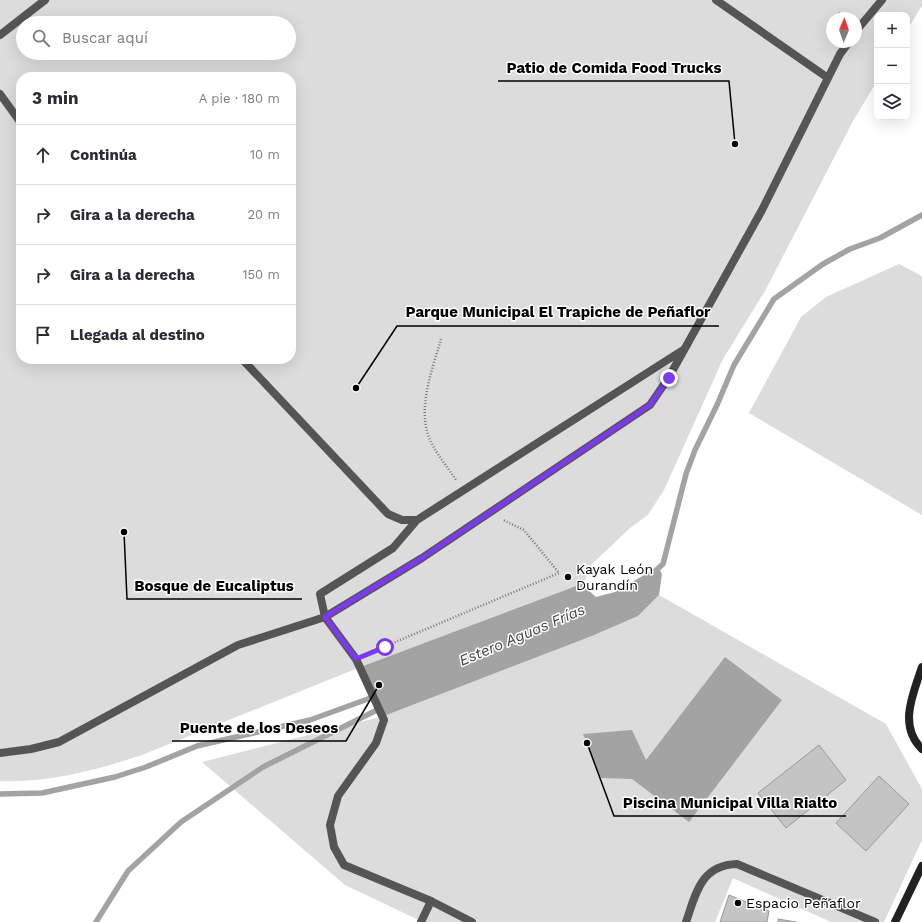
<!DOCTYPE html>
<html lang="es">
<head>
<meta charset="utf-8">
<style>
  body { margin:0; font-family:"Work Sans",sans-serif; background:#f2f2f3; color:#2b2b33 }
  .controls { position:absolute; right:12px; top:12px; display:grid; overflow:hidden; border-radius:8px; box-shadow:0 4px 16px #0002 }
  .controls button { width:36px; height:36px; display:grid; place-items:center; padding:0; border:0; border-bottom:1px solid #e1e1e2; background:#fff; color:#2b2b33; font:20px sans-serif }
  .compass { position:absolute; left:826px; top:12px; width:36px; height:36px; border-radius:50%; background:#fff; box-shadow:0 4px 16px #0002; rotate:2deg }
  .stop { position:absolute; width:12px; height:12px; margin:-9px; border:3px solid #7c3aed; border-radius:50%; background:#fff }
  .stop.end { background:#7c3aed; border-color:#fff; box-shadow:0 1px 4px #0008 }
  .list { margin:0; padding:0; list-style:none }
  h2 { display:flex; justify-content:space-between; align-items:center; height:52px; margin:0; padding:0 16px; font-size:17px }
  h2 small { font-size:13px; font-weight:400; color:#7c7c81 }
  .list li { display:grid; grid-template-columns:26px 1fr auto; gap:12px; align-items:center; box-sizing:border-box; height:60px; padding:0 16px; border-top:1px solid #e1e1e2 }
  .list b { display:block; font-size:15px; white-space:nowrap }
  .list em { font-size:13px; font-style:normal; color:#7c7c81 }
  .icon { flex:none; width:22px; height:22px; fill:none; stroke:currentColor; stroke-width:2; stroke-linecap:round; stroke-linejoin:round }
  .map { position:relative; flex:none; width:922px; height:922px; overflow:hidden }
  .search { position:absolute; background:#fff; box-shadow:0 4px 16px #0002; left:16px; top:16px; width:280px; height:44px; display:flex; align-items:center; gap:10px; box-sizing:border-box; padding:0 14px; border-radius:22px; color:#7c7c81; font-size:15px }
  .panel { position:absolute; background:#fff; box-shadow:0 4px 16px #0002; left:16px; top:72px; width:280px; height:292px; border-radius:16px }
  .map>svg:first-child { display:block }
  .green { fill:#dcdcdc; fill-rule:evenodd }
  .water { fill:#a3a3a3 }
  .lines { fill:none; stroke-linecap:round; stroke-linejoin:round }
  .stream { stroke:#a3a3a3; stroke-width:5.5 }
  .building { fill:#c4c4c4; stroke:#999 }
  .path { stroke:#777; stroke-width:2.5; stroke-dasharray:1 2; stroke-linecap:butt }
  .lane { stroke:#555; stroke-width:8 }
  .street { stroke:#555; stroke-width:8 }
  .secondary { stroke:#222; stroke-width:8 }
  .route { stroke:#7c3aed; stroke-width:5 }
  .poi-dot { fill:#000; stroke:#fff; stroke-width:1.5 }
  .labels { text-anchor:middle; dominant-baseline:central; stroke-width:3; stroke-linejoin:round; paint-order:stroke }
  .poi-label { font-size:14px; fill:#000; stroke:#fff; text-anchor:start }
  .water-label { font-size:15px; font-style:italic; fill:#444; stroke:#fff }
  .leader { fill:none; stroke:#000; stroke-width:1.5 }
  .callout-dot { fill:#000; stroke:#fff; stroke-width:1.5 }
  .callout-label { font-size:15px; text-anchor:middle; font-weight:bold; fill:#000; stroke:#fff; stroke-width:3; stroke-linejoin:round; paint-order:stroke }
</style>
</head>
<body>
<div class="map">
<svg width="922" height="922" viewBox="0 0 922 922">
  <rect width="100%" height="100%" fill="#fff"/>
  <path class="green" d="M0 0H922V6L907 30V15H877V81L853 121 765 291 723 359 664 490 648 515 630 528 592 564 584 583 363 666 142 755C97 770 48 783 0 781ZM832 18H856V42H832ZM23 23H289V53H23ZM21 77H291V359H21Z
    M899 264 922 276V515L749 413 801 317 826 297Z
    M659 595 886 724 922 789V840L884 922H831L733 878 715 922H423L345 885 202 762 384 716 592 636 638 616Z"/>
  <path class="water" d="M658 567 662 574 659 595 638 616 592 636 384 716 363 666 584 583 587 589 596 597 615 592Z
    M725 657 782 700 689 822 632 779 601 778 583 734 632 730 646 760Z"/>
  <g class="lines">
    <path class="stream" d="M653 573 663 564 686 474 695 450 717 405 734 365 774 299 823 264 850 249 880 238 922 215
      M0 794 42 793 115 777 146 767 197 746 310 720 376 696
      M96 922 128 871 181 822 263 767 381 708"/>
  </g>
  <path class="building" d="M839 12 847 18H835Z
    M832 21V33L826 29Z
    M819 745 846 780 786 828 758 793Z
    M879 776 909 804 866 851 836 823Z
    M729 895 769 911 767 922H720Z
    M778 919 796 922H778Z"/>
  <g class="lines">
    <path class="path" d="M441 339C432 371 415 412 432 444 439 457 448 468 456 480
      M367 654 559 573 524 530 503 520"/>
    <path class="lane" d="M716 0 828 78
      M856 31 882 0
      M0 35 45 0
      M0 94 21 123
      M242 359 388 514 402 520H417L683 350
      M417 520 393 548 320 594 325 617 356 659 384 720 376 743 338 796 330 825 334 847 344 865 431 901 472 922
      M0 753 31 749 59 742 238 645 325 617 422 558 650 405 669 377 762 210 840 54 849 42
      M686 922C696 893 701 865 737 864L875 922"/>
    <path class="street" d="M421 922 431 901"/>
    <path class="secondary" d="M922 667C913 694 898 726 922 749
      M895 922 922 866"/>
  </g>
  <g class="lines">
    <path class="route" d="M385 647 356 659 325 617 422 558 650 405 669 378"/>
  </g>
  <g class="poi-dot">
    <circle cx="568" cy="577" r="4"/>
    <circle cx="738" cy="903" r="4"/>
  </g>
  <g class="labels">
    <g class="poi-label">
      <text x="576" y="569">Kayak León<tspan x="576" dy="16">Durandín</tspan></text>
      <text x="746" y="903">Espacio Peñaflor</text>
    </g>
    <g class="water-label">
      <text transform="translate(522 635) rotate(-23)">Estero Aguas Frías</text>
    </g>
  </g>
  <path class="leader" d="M735 144L729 81H498M356 388L397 326H719M124 532L127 599H302M379 685L346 741H172M587 743L614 816H846"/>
  <g class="callout-dot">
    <circle cx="735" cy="144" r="4"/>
    <circle cx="356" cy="388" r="4"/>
    <circle cx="124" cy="532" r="4"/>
    <circle cx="379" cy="685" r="4"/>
    <circle cx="587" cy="743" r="4"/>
  </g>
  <g class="callout-label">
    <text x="614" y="73">Patio de Comida Food Trucks</text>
    <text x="558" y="317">Parque Municipal El Trapiche de Peñaflor</text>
    <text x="214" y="591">Bosque de Eucaliptus</text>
    <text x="259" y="733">Puente de los Deseos</text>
    <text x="730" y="808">Piscina Municipal Villa Rialto</text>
  </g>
</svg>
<div class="controls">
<button>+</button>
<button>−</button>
<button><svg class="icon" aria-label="layers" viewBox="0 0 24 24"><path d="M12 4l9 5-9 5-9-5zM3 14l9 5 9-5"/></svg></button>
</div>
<svg class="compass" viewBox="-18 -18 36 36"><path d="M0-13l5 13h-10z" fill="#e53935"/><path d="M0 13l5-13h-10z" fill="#7c7c81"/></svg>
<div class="stop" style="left:385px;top:647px"></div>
<div class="stop end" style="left:669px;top:378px"></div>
<div class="search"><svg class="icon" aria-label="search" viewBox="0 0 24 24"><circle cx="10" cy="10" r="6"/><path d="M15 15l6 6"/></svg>Buscar aquí</div>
<section class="panel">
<h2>3 min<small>A pie · 180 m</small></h2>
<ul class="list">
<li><svg class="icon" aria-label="ahead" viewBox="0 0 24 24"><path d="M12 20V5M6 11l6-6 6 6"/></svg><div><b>Continúa</b></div><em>10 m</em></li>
<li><svg class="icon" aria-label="right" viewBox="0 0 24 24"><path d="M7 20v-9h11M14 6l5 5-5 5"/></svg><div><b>Gira a la derecha</b></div><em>20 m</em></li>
<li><svg class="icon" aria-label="right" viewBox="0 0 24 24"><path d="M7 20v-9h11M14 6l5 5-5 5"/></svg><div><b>Gira a la derecha</b></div><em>150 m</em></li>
<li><svg class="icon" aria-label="arrive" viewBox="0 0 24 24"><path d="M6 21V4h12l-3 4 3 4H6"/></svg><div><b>Llegada al destino</b></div></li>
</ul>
</section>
</div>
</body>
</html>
